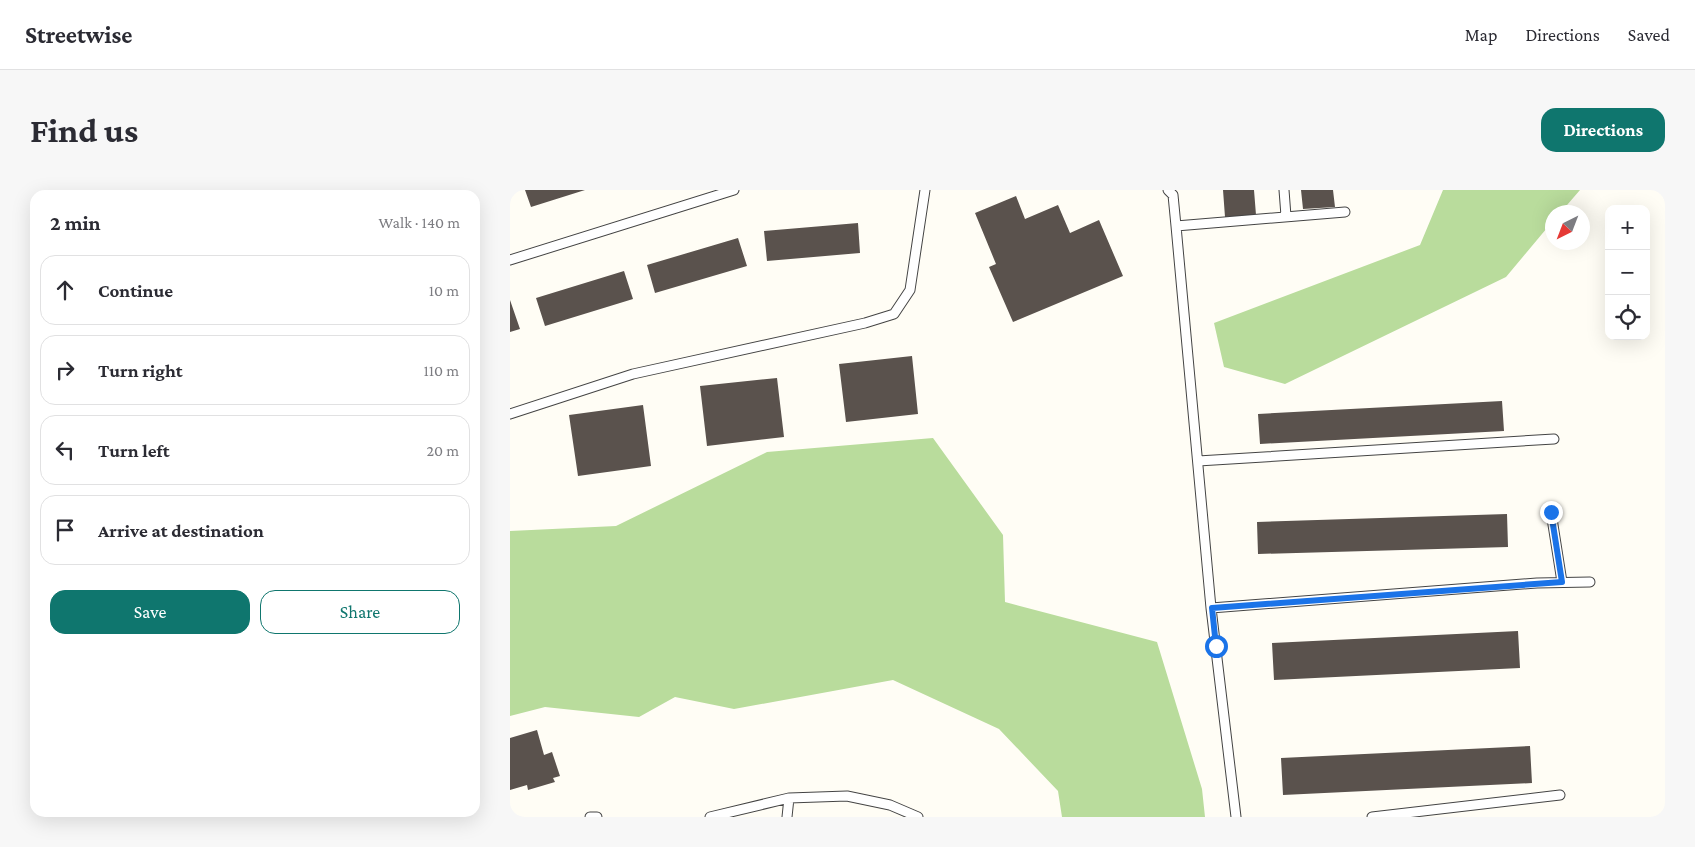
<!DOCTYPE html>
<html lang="en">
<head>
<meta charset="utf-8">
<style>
  body { margin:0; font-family:"Crimson Pro",serif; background:#f7f7f7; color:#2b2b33 }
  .controls { position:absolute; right:15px; top:15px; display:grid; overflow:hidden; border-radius:10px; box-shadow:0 5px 20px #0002 }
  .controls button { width:45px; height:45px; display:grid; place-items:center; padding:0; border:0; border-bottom:1px solid #e1e1e2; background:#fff; color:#2b2b33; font:25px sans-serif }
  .compass { position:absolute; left:1035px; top:15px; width:45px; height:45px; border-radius:50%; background:#fff; box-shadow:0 5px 20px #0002; rotate:222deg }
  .stop { position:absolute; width:15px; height:15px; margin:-11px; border:4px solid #1a73e8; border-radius:50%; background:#fff }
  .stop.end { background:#1a73e8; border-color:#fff; box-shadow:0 1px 5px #0008 }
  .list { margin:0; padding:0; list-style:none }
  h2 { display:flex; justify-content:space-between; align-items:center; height:65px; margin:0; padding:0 20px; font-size:21px }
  h2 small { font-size:16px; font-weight:400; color:#7c7c81 }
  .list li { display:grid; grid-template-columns:32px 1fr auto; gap:15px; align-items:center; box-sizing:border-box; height:70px; margin:0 10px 10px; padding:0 10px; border:1px solid #e1e1e2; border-radius:15px }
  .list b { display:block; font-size:19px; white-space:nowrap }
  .list em { font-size:16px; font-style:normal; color:#7c7c81 }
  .actions { display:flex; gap:10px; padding:15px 20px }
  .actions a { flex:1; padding:11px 0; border:1px solid #0f766e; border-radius:15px; text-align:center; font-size:18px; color:#0f766e }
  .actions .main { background:#0f766e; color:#fff }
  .icon { flex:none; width:28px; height:28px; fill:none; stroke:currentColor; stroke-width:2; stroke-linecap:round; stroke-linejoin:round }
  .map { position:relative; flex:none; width:1155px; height:627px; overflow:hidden; border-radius:15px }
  header { display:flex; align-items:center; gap:30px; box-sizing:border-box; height:70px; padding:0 25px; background:#fff; border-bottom:1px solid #e1e1e2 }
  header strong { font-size:24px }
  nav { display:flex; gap:28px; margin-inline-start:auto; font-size:18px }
  .intro { display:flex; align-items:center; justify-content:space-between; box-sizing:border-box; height:120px; padding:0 30px }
  h1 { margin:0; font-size:35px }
  .button { padding:12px 22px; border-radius:15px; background:#0f766e; color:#fff; font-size:18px; font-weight:700 }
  main { display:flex; gap:30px; padding:0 30px }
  aside { flex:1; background:#fff; border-radius:15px; box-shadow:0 5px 20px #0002 }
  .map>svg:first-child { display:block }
  .forest { fill:#b9dc9c }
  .building { fill:#5a524d }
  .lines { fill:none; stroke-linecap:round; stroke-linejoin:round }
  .lane-casing { stroke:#444; stroke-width:11 }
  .lane { stroke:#fff; stroke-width:9 }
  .route { stroke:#1a73e8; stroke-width:6 }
</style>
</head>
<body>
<header>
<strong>Streetwise</strong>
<nav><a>Map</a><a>Directions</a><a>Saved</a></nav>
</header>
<div class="intro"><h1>Find us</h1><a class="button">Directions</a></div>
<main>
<aside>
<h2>2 min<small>Walk · 140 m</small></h2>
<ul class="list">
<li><svg class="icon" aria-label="ahead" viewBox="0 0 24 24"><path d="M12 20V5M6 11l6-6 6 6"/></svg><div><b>Continue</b></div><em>10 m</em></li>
<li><svg class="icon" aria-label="right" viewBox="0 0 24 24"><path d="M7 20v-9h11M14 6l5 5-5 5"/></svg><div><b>Turn right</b></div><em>110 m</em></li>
<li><svg class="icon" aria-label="left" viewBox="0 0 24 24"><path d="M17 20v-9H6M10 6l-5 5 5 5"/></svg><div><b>Turn left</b></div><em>20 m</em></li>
<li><svg class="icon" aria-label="arrive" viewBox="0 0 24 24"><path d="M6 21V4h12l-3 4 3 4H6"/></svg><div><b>Arrive at destination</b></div></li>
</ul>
<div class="actions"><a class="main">Save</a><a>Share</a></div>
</aside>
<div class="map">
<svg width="1155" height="627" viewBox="0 0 1155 627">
  <rect width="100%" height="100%" fill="#fffdf5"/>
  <path class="forest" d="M933 0H1070L1051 22H1042V32L996 87 775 194 714 177 704 133 910 55Z
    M423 248 493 345 495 412 647 452 692 599 695 627H552L548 601 489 539 383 490 224 519 165 507 129 527 35 517 0 526V341L106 336 257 262Z"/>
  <path class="building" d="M15 0H75L21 17Z
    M713 0H744L746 25 715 27Z
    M791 0H823L825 17 793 19Z
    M506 6 515 29 548 15 560 43 589 30 613 86 503 132 479 77 486 74 465 23Z
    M348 33 350 63 257 71 254 41Z
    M228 48 237 76 145 103 137 75Z
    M114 81 123 109 35 136 26 108Z
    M0 110 10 139 0 142Z
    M402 166 408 224 336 232 329 174Z
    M267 188 274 247 197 256 190 196Z
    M992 211 994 241 750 254 748 224Z
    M133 215 141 276 68 286 59 225Z
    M997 324 998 357 748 364 747 332Z
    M1008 441 1010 478 764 490 762 453Z
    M27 540 34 565 42 562 50 586 43 588 45 592 18 600 17 595 0 600V548Z
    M1020 556 1022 593 773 605 771 568Z"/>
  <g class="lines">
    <defs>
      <path id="lane" d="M658 0 663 5 666 36 701 418 726 627
        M774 0 776 26
        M666 36 835 22
        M0 70 224 0
        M0 224 123 184 355 133 384 124 400 100 415 0
        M688 271 1044 249
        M1041 322 1052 392
        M701 418 1027 393 1080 392
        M80 627H87
        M200 627 279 608 337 606 380 615 408 627
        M277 627 279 608
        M862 627 1050 605"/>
    </defs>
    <use href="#lane" class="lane-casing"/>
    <use href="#lane" class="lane"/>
  </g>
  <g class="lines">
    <path class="route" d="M706 456 702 418 1052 392 1041 322"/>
  </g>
</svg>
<div class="controls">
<button>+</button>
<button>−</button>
<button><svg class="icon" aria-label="locate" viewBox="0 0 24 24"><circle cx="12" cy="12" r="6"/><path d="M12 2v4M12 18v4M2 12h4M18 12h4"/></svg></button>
</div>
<svg class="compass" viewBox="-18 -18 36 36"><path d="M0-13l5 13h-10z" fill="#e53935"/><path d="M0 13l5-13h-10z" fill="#7c7c81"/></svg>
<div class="stop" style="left:706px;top:456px"></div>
<div class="stop end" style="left:1041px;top:322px"></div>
</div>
</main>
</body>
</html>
